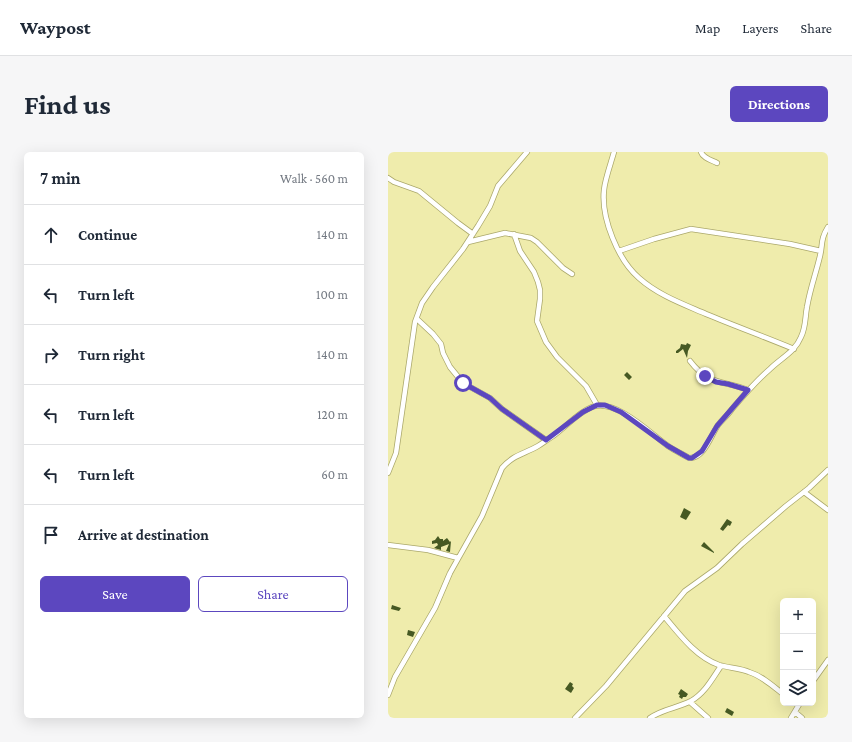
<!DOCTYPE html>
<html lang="en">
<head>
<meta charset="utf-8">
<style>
  body { margin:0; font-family:"Crimson Pro",serif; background:#f6f6f7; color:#1f2937 }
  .controls { position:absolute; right:12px; bottom:12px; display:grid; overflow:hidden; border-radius:6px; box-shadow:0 4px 16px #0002 }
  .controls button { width:36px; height:36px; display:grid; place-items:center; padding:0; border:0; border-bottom:1px solid #e0e1e3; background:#fff; color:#1f2937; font:20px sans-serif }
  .stop { position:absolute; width:12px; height:12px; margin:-9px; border:3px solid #5c47bf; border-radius:50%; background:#fff }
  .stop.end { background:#5c47bf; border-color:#fff; box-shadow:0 1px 4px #0008 }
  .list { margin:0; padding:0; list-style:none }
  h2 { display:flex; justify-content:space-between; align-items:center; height:52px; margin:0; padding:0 16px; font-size:17px }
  h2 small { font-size:13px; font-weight:400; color:#747a83 }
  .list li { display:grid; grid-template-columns:26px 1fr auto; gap:12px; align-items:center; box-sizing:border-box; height:60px; padding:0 16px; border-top:1px solid #e0e1e3 }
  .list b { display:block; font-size:15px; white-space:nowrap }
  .list em { font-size:13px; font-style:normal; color:#747a83 }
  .actions { display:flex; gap:8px; padding:12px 16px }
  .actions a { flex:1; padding:9px 0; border:1px solid #5c47bf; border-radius:6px; text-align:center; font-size:14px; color:#5c47bf }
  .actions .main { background:#5c47bf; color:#fff }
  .icon { flex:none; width:22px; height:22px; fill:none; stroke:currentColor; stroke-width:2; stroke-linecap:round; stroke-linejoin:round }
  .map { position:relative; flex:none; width:440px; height:566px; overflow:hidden; border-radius:6px }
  header { display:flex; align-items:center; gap:24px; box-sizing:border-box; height:56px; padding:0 20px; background:#fff; border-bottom:1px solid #e0e1e3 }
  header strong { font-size:19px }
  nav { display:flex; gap:22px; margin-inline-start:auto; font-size:14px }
  .intro { display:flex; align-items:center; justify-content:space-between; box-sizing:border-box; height:96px; padding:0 24px }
  h1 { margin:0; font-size:28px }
  .button { padding:10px 18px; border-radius:6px; background:#5c47bf; color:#fff; font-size:14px; font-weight:700 }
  main { display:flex; gap:24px; padding:0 24px }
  aside { flex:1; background:#fff; border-radius:6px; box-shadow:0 4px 16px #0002 }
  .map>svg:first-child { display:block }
  .building { fill:#465923 }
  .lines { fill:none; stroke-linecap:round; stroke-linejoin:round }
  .minor-casing { stroke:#aba86b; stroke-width:6 }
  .minor { stroke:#fff; stroke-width:4.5 }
  .route { stroke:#5c47bf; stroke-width:5 }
</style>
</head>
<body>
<header>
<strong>Waypost</strong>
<nav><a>Map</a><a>Layers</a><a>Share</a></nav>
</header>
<div class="intro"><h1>Find us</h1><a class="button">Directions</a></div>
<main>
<aside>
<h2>7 min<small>Walk · 560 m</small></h2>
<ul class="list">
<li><svg class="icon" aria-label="ahead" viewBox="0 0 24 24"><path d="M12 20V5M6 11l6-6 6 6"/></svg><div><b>Continue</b></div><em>140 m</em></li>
<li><svg class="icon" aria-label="left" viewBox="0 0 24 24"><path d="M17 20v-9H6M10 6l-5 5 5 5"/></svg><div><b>Turn left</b></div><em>100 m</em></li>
<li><svg class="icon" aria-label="right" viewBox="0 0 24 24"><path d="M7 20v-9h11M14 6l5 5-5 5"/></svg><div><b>Turn right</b></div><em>140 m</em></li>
<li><svg class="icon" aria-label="left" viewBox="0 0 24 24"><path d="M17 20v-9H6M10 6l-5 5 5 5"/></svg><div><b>Turn left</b></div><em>120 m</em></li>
<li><svg class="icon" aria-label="left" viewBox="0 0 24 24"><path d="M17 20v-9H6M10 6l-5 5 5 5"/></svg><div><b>Turn left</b></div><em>60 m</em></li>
<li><svg class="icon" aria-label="arrive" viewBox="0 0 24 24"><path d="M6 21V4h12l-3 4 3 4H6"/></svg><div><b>Arrive at destination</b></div></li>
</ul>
<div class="actions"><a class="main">Save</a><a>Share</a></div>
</aside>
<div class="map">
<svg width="440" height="566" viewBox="0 0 440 566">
  <rect width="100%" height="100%" fill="#efecac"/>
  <path class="building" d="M299 191 303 193 300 199 299 206 295 197 290 201H288V199L292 196 293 192 298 193Z
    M239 220 244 225 241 228 236 223Z
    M296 356 303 360 298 368 292 365Z
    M339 367 344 370 342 374 340 373 335 379 332 377Z
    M50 384 52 387H55V389L59 386 62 390 63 389 62 400 58 399 61 392 53 395V398L46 396 50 393 49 391 44 392V389L47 388Z
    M316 390 326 400V401L313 394Z
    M4 453 13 456 11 459 3 457Z
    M20 478 27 480 25 485 19 483Z
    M182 530 185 532 184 534 186 536 183 541 177 537Z
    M293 537 300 542 298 545H295L294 547 291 545 292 543 290 542Z
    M339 556 346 560 344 564 337 560Z"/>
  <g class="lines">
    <defs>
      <path id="minor" d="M226 0C223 11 217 27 216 38 213 66 230 108 251 126 270 143 295 152 318 162 347 174 377 185 406 197
        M313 0C315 6 323 8 329 11
        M0 26 6 30 31 39 70 71 85 82
        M126 82 132 99 146 120 150 130 152 138V147L149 169 158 190 169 205 198 234 209 253
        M80 90 117 81 143 86 149 90 175 116 184 122
        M231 99 266 87 303 77 402 92 433 99
        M29 167 45 182 53 192 55 201 62 215 75 231 102 246 114 257 158 288
        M302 209C321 234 335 228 360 238
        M0 321 8 301 27 170 34 151 45 135 75 97 90 74 102 54 110 34 139 0
        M416 340 440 358
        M0 393 40 398 70 406
        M276 464C291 482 308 505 331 513 341 516 352 516 361 520 374 524 385 534 395 542
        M425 529 440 508
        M0 543 7 525 47 456 62 421 94 364 114 316C125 303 136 302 150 294 155 291 160 287 165 284 178 275 189 261 204 255 227 246 262 281 280 294 286 298 294 302 301 306 316 307 323 283 330 273 334 268 340 263 344 257 356 243 368 229 382 217 393 206 407 200 413 185 418 175 417 165 419 155 422 137 428 121 432 104 435 92 432 88 440 75
        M302 550 320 566
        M407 560 414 566
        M187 566 218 534 297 439 329 416 354 392 398 354 421 336 440 318
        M262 566C274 557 290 556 303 549 317 541 324 527 333 514
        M403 566 412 551"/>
    </defs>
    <use href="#minor" class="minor-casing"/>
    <use href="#minor" class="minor"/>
  </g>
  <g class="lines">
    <path class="route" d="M75 231 102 246 114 257 158 288 195 260 209 253H217L233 260 280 294 301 306H304L314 299 329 274 360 238 340 232 328 230 317 224"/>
  </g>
</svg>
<div class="controls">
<button>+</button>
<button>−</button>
<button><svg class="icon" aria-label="layers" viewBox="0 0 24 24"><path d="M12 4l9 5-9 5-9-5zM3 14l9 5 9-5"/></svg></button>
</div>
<div class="stop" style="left:75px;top:231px"></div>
<div class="stop end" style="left:317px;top:224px"></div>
</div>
</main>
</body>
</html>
